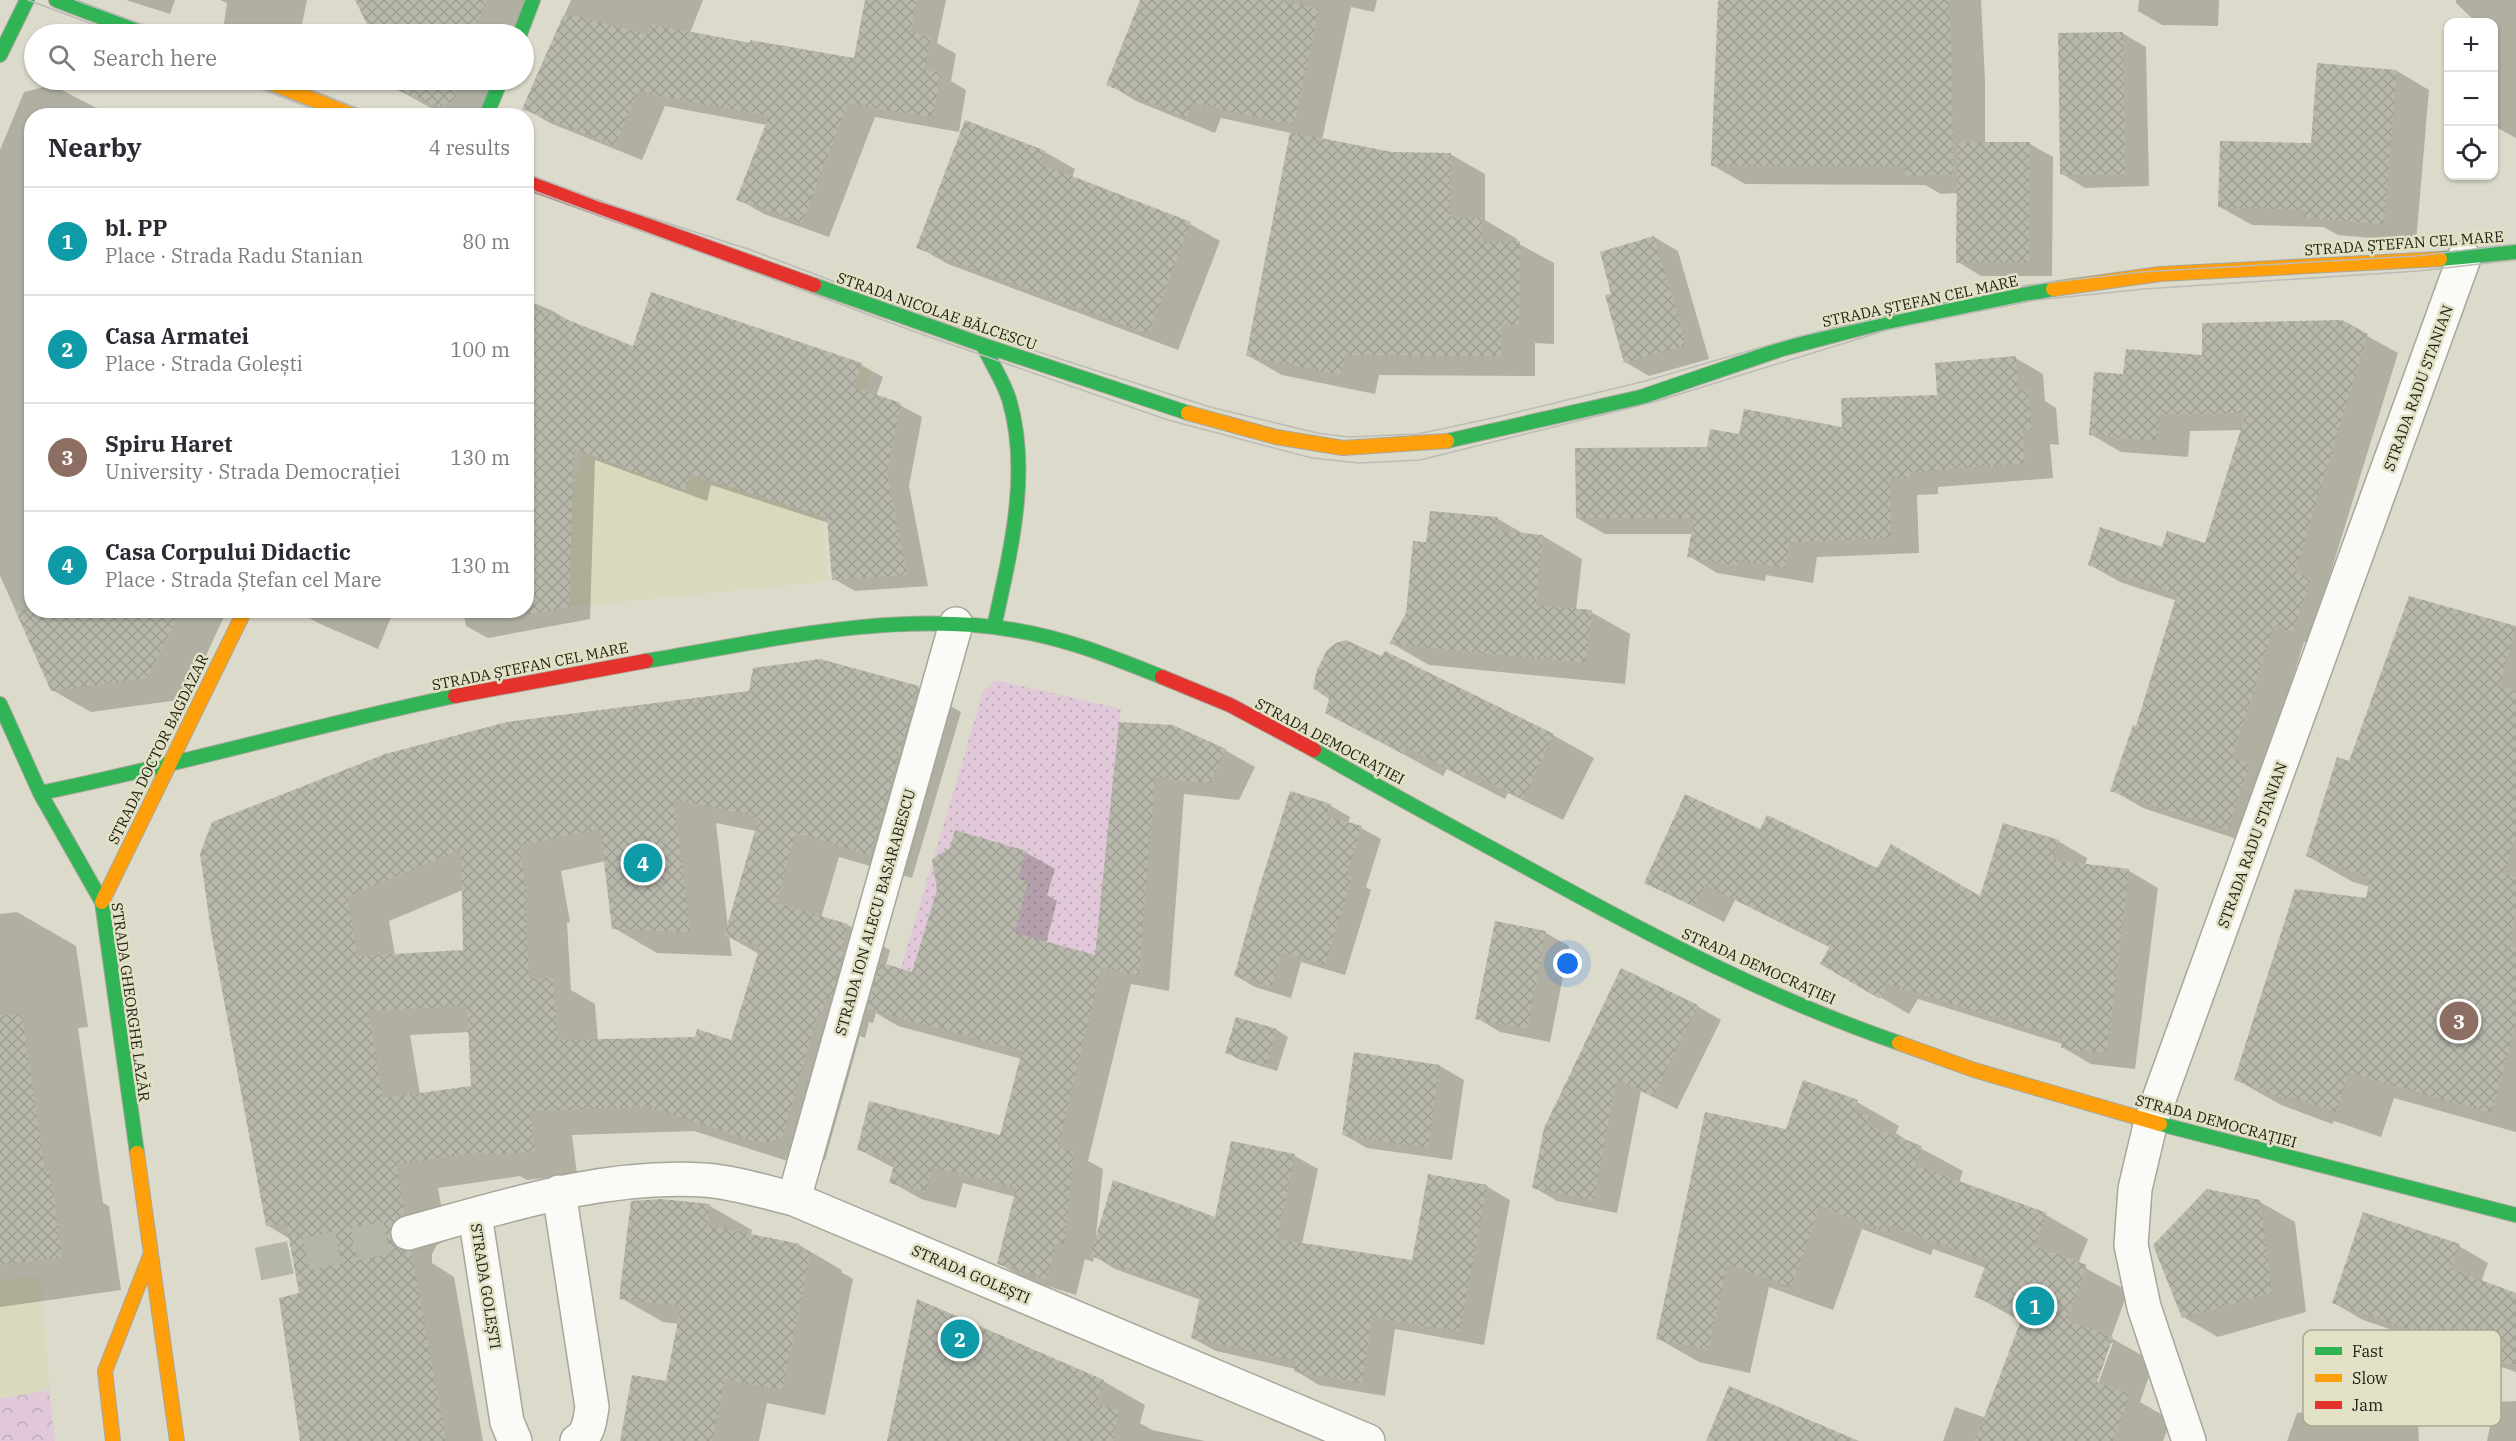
<!DOCTYPE html>
<html lang="en">
<head>
<meta charset="utf-8">
<style>
  body { margin:0; font-family:"IBM Plex Serif",serif; background:#f7f7f7; color:#2b2b33 }
  .controls { position:absolute; right:18px; top:18px; display:grid; overflow:hidden; border-radius:12px; box-shadow:0 2px 4px #0004 }
  .controls button { width:54px; height:54px; display:grid; place-items:center; padding:0; border:0; border-bottom:2px solid #e1e1e2; background:#fff; color:#2b2b33; font:30px sans-serif }
  .you { position:absolute; left:1568px; top:964px; width:21px; height:21px; margin:-15px; border:4px solid #fff; border-radius:50%; background:#1a73e8; box-shadow:0 0 0 9px #1a73e833 }
  .badge { display:grid; place-items:center; width:39px; height:39px; border-radius:50%; background:#1a73e8; color:#fff; font-size:20px; font-weight:700 }
  .pin { position:absolute; translate:-50% -50%; border:3px solid #fff; box-shadow:0 2px 6px #0006 }
  .list { margin:0; padding:0; list-style:none }
  h2 { display:flex; justify-content:space-between; align-items:center; height:78px; margin:0; padding:0 24px; font-size:26px }
  h2 small { font-size:20px; font-weight:400; color:#7c7c81 }
  .list li { display:grid; grid-template-columns:39px 1fr auto; gap:18px; align-items:center; box-sizing:border-box; height:108px; padding:0 24px; border-top:2px solid #e1e1e2 }
  .list b { display:block; font-size:22px; white-space:nowrap }
  .list p { margin:0; font-size:20px; white-space:nowrap; color:#7c7c81 }
  .list em { font-size:20px; font-style:normal; color:#7c7c81 }
  .icon { flex:none; width:33px; height:33px; fill:none; stroke:currentColor; stroke-width:2; stroke-linecap:round; stroke-linejoin:round }
  .map { position:relative; flex:none; width:2516px; height:1441px; overflow:hidden }
  .search { position:absolute; background:#fff; box-shadow:0 2px 4px #0004; left:24px; top:24px; width:510px; height:66px; display:flex; align-items:center; gap:15px; box-sizing:border-box; padding:0 21px; border-radius:33px; color:#7c7c81; font-size:22px }
  .panel { position:absolute; background:#fff; box-shadow:0 2px 4px #0004; left:24px; top:108px; width:510px; height:510px; border-radius:24px }
  .map>svg:first-child { display:block }
  .built { fill:#dad9be }
  .grass { fill:url(#grass-dots) }
  .park { fill:url(#park-crowns) }
  .shadow { fill:#0003; fill-rule:evenodd }
  .building { fill:url(#building-cross-hatch); fill-rule:evenodd }
  .lines { fill:none; stroke-linecap:round; stroke-linejoin:round }
  .street-tunnel { stroke:#b6b6a7; stroke-width:33; stroke-dasharray:33 16; stroke-linecap:butt }
  .street-casing { stroke:#a7a69a; stroke-width:36 }
  .fast-casing { stroke:#a7a69a; stroke-width:16 }
  .slow-casing { stroke:#a7a69a; stroke-width:16 }
  .jam-casing { stroke:#a7a69a; stroke-width:16 }
  .street { stroke:#fafaf7; stroke-width:33 }
  .fast { stroke:#30b455; stroke-width:14 }
  .slow { stroke:#ff9f0a; stroke-width:14 }
  .jam { stroke:#e5322d; stroke-width:14 }
  .tram { stroke:#bbbbb7; stroke-width:1.5 }
  .labels { text-anchor:middle; dominant-baseline:central; stroke-width:5; stroke-linejoin:round; paint-order:stroke }
  .street-label { font-size:15px; fill:#202016; stroke:#e2e1c5 }
  .key { fill:#e2e1c5; stroke:#a8a790; stroke-width:1.5 }
  .key-label { font-size:16px; fill:#202016 }
</style>
</head>
<body>
<div class="map">
<svg width="2516" height="1441" viewBox="0 0 2516 1441">
  <defs>
    <pattern id="grass-dots" width="8" height="8" patternUnits="userSpaceOnUse" patternTransform="scale(1.5)"><rect width="8" height="8" fill="#e0c8d8"/><path d="M2 2h.1M6 6h.1" fill="none" stroke="#c0acb9" stroke-width="1.8" stroke-linecap="round"/></pattern>
    <pattern id="park-crowns" width="20" height="18" patternUnits="userSpaceOnUse" patternTransform="scale(1.5)"><rect width="20" height="18" fill="#e0c8d8"/><path d="M2 6a3 3 0 1 1 6 0M12 15a3 3 0 1 1 6 0" fill="none" stroke="#c0acb9"/></pattern>
    <pattern id="building-cross-hatch" width="8" height="8" patternUnits="userSpaceOnUse" patternTransform="scale(1.5)"><rect width="8" height="8" fill="#b8b8ac"/><path d="M0 0l8 8M0 8l8-8" fill="none" stroke="#9e9e93"/></pattern>
  </defs>
  <rect width="100%" height="100%" fill="#dcdbcb"/>
  <path class="built" d="M651 292 872 367 823 514 828 581 569 607 572 487 622 341 633 345Z
    M40 1275 50 1390 0 1398V1281Z"/>
  <path class="grass" d="M996 680 1121 709 1088 1024 901 968 983 692Z"/>
  <path class="park" d="M49 1390 55 1441H0V1399Z"/>
  <path class="shadow" d="M126 0H175L170 14Z
    M220 0H307L300 34H231L223 30 227 3Z
    M368 0H528L514 34H373L364 15Z
    M571 0H703L690 33 855 60 866 0H946L937 43 956 54 951 81 966 90 959 132 875 117 829 237 764 214 738 199 767 125 665 106 642 160 550 123 524 108Z
    M1142 0H1377L1374 12 1351 7 1322 140 1392 154H1450L1485 174V220L1517 239V243L1554 263V344L1535 343V376L1379 375 1375 394 1282 375 1247 355 1291 133 1221 118 1215 133 1136 101 1108 84Z
    M1719 0H1981L1985 81V144H2030L2053 157 2052 276H1981L1958 262V193L1941 194 1925 185 1745 184 1712 165Z
    M2139 0H2219L2218 26 2162 25 2138 11Z
    M2456 0H2516V138L2494 126V22H2476L2456 3Z
    M2122 33 2146 47 2149 186 2085 188 2062 174Z
    M2319 65 2397 71 2429 90 2416 242 2338 235 2323 227 2252 225 2220 207 2312 144Z
    M388 80H496L489 116H449L429 107 395 88 396 84Z
    M52 85 112 116H32V610H227L186 699 91 712 52 690 0 576V150L24 92Z
    M1045 152 1075 169 1072 178 1190 224 1220 241 1178 350 948 264 918 247Z
    M1654 237 1678 251 1709 359 1649 376 1625 362 1613 295Z
    M526 300 551 310 573 323 634 348 861 365 883 377 876 396 900 405 922 417 909 486 928 586 855 591 834 579 829 523 711 485 707 501 595 460 590 619 488 638 466 626 463 610H526Z
    M2342 322 2398 353 2326 588 2340 596 2324 648 2304 642 2263 773 2258 846 2143 808 2112 790 2137 727 2177 601 2120 582 2090 565 2163 549 2206 545 2242 430 2190 431 2188 457 2121 452 2090 434 2125 376Z
    M2015 358 2043 374 2045 401 2056 408 2059 445 2050 444 2053 478 1938 487V494L1917 495 1919 553 1817 557 1813 583 1766 575 1765 581 1717 573 1689 556 1693 534H1605L1577 518 1708 449 1740 436 1843 429 1939 396Z
    M1431 512 1498 519 1524 534 1543 536 1582 559 1576 610 1591 612 1630 634 1625 684 1429 665 1391 643 1408 613 1427 544Z
    M2410 598 2516 627V1132L2394 1098 2381 1137 2334 1121 2332 1124 2281 1105 2235 1079 2367 899 2370 887 2353 882 2307 856 2350 763Z
    M394 610 378 649 318 623 297 611Z
    M1382 658 1553 735 1594 758 1563 820 1508 793 1505 799 1447 769 1443 776 1327 712Z
    M918 688 961 712 912 878 839 857 821 918 848 925 890 950 886 965 913 974 1025 852 1055 869 1047 895 1057 901 1046 943 1096 957 1121 723 1225 750 1255 767 1239 800 1184 794 1169 991 1131 984 1088 1161 1103 1169 1096 1235 1216 1219 1232 1143 1295 1156 1318 1169 1302 1244 1414 1262 1486 1186 1510 1200 1484 1345 1395 1329 1385 1396 1319 1385 1296 1371V1369L1216 1351 1192 1338 1201 1300 1115 1269 1094 1256 1093 1262 1085 1259 1076 1295 1028 1280 998 1263 1016 1197 963 1183 956 1208 921 1199 891 1182 894 1168 858 1149 1002 1137 1022 1059 898 1026 876 1013 873 1023 869 1022 865 1038 860 1036 825 1160 813 1166 797 1164 694 1131 572 1135 577 1174 527 1180 520 1176 438 1188 447 1239 437 1245 432 1254V1263L454 1277 483 1441H301V1294L290 1239 267 1225 212 931ZM716 823 756 831 728 927ZM606 861 614 928 657 953 732 956 729 937 759 954 732 1042 598 1041 595 1004 571 990 567 923 570 922 561 871ZM463 890 465 951 395 955 389 921ZM470 1032 473 1087 420 1094 410 1035Z
    M1291 793 1331 806 1350 817 1348 824 1361 828 1381 839 1366 887 1371 890 1345 975 1301 962 1291 998 1255 987 1236 976Z
    M1761 831 1877 870 1981 898 2058 841 2087 858 2085 866 2129 871 2158 888 2135 1069 2091 1064 2062 1047 2063 1044 1918 999 1909 1014 1822 963 1831 948 1735 900 1724 922 1646 882Z
    M17 912 76 946 88 1027 78 1028 103 1203 109 1206 121 1290 0 1307V914Z
    M1546 933 1569 946 1550 1042 1500 1032 1477 1018Z
    M1697 1006 1721 1020 1677 1109 1641 1091 1617 1213 1557 1201 1533 1187 1545 1129Z
    M1237 1019 1277 1030 1288 1037 1277 1071 1238 1059 1227 1052Z
    M1356 1054 1440 1066 1464 1080 1452 1160 1367 1148 1344 1135Z
    M1857 1102 1899 1126 1896 1133 1911 1143 1963 1171 1959 1183 2046 1215 2088 1239 2078 1264 2128 1291 2111 1338 2154 1362 2140 1402 2171 1420 2163 1441H1943L1955 1407 1986 1418 2022 1322 1976 1296 1986 1268 1933 1249 1931 1255 1862 1229 1833 1310 1769 1287 1750 1373 1699 1362 1657 1338 1787 1130ZM2109 1343H2113L2096 1389 2093 1388Z
    M2260 1202 2295 1222 2306 1312 2218 1337 2183 1317Z
    M710 1206 752 1230 751 1235 799 1245 842 1270 841 1272 853 1279 825 1415 767 1403 759 1441H621L667 1383 679 1324 663 1322 621 1298Z
    M2459 1246 2488 1263 2481 1282 2516 1295V1372L2363 1320 2334 1303Z
    M1103 1381 1145 1405 1140 1423 1152 1430 1205 1441H888Z
    M2516 1401V1441H2487L2495 1402Z
    M2394 1408 2418 1421 2419 1441H2287L2297 1413Z"/>
  <path class="building" d="M355 0H487L473 34H372Z
    M865 0H917L910 32 931 38 924 70 941 73 933 118 848 103 802 223 736 200 769 116 638 92 615 146 522 109 563 16H577L648 35 650 24 750 43V40L854 58Z
    M1140 0H1280L1319 9 1294 125 1193 103 1187 118 1106 85Z
    M1718 0H1949L1952 61 1953 174 1906 176V167L1711 166Z
    M2123 32 2125 174 2060 175 2058 33Z
    M2317 63 2397 70 2384 224 2304 218 2305 210 2218 207 2220 141 2311 143Z
    M393 80H455L456 99 439 107 394 89 395 81Z
    M965 120 1046 151 1041 164 1191 222 1148 334 916 248Z
    M1290 132 1392 152 1451 153 1450 217H1482V241H1520L1519 325 1501 324V356L1345 355 1341 375 1246 356Z
    M1957 142H2030L2029 263H1956Z
    M1654 236 1686 345 1624 363 1605 295 1611 294 1600 252Z
    M651 292 862 363 854 387 901 403 887 473 907 575 832 580 827 518 690 474 685 490 574 449 569 607 526 615V303L633 346Z
    M2342 320 2368 334 2295 572 2311 578 2293 632 2274 626 2232 758 2250 764 2227 830 2110 791 2133 725 2136 726 2177 594 2088 565 2100 527 2162 547 2167 531 2205 543 2246 413 2160 414 2157 441 2089 435 2094 372 2123 374 2126 349 2202 355V323Z
    M2016 356 2018 391 2028 390 2032 430 2022 429 2025 463 1910 472V478L1890 479 1891 538 1789 542 1785 568 1738 560 1737 566 1687 557 1694 518H1576L1575 448 1707 447 1710 429 1739 434 1744 409 1842 427 1841 398 1937 395 1935 363Z
    M1430 511 1498 517 1497 530 1543 535 1536 605 1592 610 1586 663 1389 644 1406 613 1413 541 1426 542Z
    M2409 596 2516 626 2500 686 2516 691V837L2504 874 2516 877V909L2510 946 2516 948V1024L2491 1113 2349 1073 2336 1112 2288 1096 2286 1099 2234 1080 2295 889 2366 898 2370 878 2306 856 2337 757 2349 761Z
    M15 610H180L148 678 51 691Z
    M1346 640 1381 656 1385 651 1554 734 1523 799 1467 771 1464 777 1406 747 1403 754 1325 713 1329 699 1313 688 1317 670 1327 650 1336 643Z
    M820 659 919 686 870 855 796 833 776 903 848 924 841 950 844 951 831 999 827 998 822 1014 818 1013 783 1136 769 1142 753 1141 650 1107 530 1111 535 1151 483 1156 482 1152 396 1164 405 1214 394 1220 390 1229V1237L395 1247 403 1251H411L446 1441H300L279 1298 299 1293 286 1223 266 1226 211 931 200 854 212 822 385 754 507 722 749 691 753 668ZM674 799 759 817 724 936 760 946 731 1040 697 1029 695 1037 558 1040 553 978 529 979 525 899H528L519 846 600 829 612 929 690 932ZM461 849 463 950 358 956 347 897ZM467 1006 471 1086 383 1098 368 1011Z
    M1119 722 1173 725 1226 749 1210 783 1155 778 1139 975 1101 968 1058 1147 1074 1151 1064 1246 1056 1243 1047 1279 997 1264 1016 1188 933 1167 926 1192 889 1183 895 1160 857 1150 869 1101 1000 1135 1022 1051 867 1009 880 962 912 972 937 890 932 859 950 848 955 830 1026 851 1018 879 1028 882 1015 933 1095 955Z
    M1290 791 1331 804 1327 816 1362 826 1346 876 1352 877 1325 965 1282 952 1272 987 1234 976 1259 888Z
    M1685 794 1760 829 1767 815 1877 868 1891 844 1980 896 2003 823 2059 840 2053 860 2129 869 2107 1053 2061 1048 2062 1038 1888 984 1880 999 1820 964 1830 946 1705 885 1695 907 1644 883Z
    M1495 921 1546 931 1527 1029 1475 1019Z
    M1621 968 1698 1005 1653 1097 1617 1079 1593 1201 1532 1188 1544 1128Z
    M22 1014 45 1172 50 1171 62 1257 0 1265V1015Z
    M1236 1017 1277 1029 1266 1066 1225 1053Z
    M1354 1052 1440 1065 1428 1148 1342 1135Z
    M1803 1080 1858 1100 1854 1111 1871 1116 1868 1125 1922 1146 1915 1165 2047 1213 2034 1246 2087 1265 2067 1320 2113 1337 2097 1382 2130 1394 2113 1441H1975L2023 1315 1974 1297 1987 1261 1891 1226 1889 1233 1820 1206 1791 1287 1727 1264 1708 1350 1656 1339 1705 1112 1786 1129Z
    M1231 1141 1295 1154 1277 1239 1412 1260 1428 1174 1487 1185 1460 1332 1372 1317 1362 1383 1294 1372 1296 1361 1191 1338 1200 1296 1090 1256 1113 1180 1215 1217Z
    M2207 1189 2260 1200 2272 1293 2182 1318 2153 1245Z
    M662 1199 710 1204 707 1225 800 1244 798 1248 811 1253 782 1391 725 1379 712 1441H620L632 1375 666 1381 681 1306 619 1299 631 1201Z
    M2363 1212 2460 1244 2451 1269 2516 1293V1366L2332 1303Z
    M917 1299 1104 1380 1096 1405 1119 1409 1113 1441H887Z
    M1729 1386 1859 1441H1706Z"/>
  <g class="lines">
    <path class="street-tunnel" d="M258 1264 408 1233"/>
    <defs>
      <path id="street" d="M559 1192 592 1407C590 1420 589 1434 577 1441
        M794 1199 956 624
        M475 1215 507 1422 515 1441
        M408 1233C506 1206 602 1174 704 1180 734 1182 765 1192 794 1199L1368 1441
        M2189 1441 2144 1307 2131 1245 2135 1189 2151 1121 2464 258"/>
      <path id="fast" d="M56 0 145 34
        M520 34 533 0
        M0 55 27 0
        M486 116 501 80
        M2440 259 2516 252
        M814 285 983 345 1188 413
        M983 345C991 363 1003 380 1009 399 1031 473 1010 553 994 627
        M1447 441 1641 397 1782 349 1877 324 2053 289
        M646 661C766 641 893 610 1014 630 1066 638 1114 658 1162 677
        M0 704 40 793 102 902 137 1153
        M1314 750C1386 792 1460 831 1533 871 1651 936 1771 999 1899 1043
        M40 793C179 765 316 725 455 696
        M2160 1124 2516 1215"/>
      <path id="slow" d="M263 80 355 116
        M2053 289 2160 274 2440 259
        M1188 413 1276 437 1343 448 1447 441
        M102 902 245 610
        M1899 1043 1974 1070 2160 1124
        M137 1153 177 1441
        M113 1441 105 1371 150 1256"/>
      <path id="jam" d="M526 182 814 285
        M1162 677 1230 705 1314 750
        M455 696 646 661"/>
    </defs>
    <use href="#street" class="street-casing"/>
    <use href="#fast" class="fast-casing"/>
    <use href="#slow" class="slow-casing"/>
    <use href="#jam" class="jam-casing"/>
    <use href="#street" class="street"/>
    <use href="#fast" class="fast"/>
    <use href="#slow" class="slow"/>
    <use href="#jam" class="jam"/>
    <path class="tram" d="M28 0 119 34
      M75 0 169 34
      M237 80 331 116
      M287 80 377 116
      M526 173 599 201 751 250 917 313 1210 407 1317 433 1348 437 1418 434 1497 417 1645 381 1800 336 2028 285 2141 272 2417 256 2516 244
      M526 188 913 331 1168 420 1312 458 1359 463 1420 460 1654 402 1887 330 2028 301 2144 289 2418 271 2516 260"/>
  </g>
  <g class="labels">
    <g class="street-label">
      <text transform="translate(2404 243) rotate(-4)">STRADA ȘTEFAN CEL MARE</text>
      <text transform="translate(1920 301) rotate(-12)">STRADA ȘTEFAN CEL MARE</text>
      <text transform="translate(937 311) rotate(19)">STRADA NICOLAE BĂLCESCU</text>
      <text transform="translate(2418 388) rotate(-70)">STRADA RADU STANIAN</text>
      <text transform="translate(530 666) rotate(-11)">STRADA ȘTEFAN CEL MARE</text>
      <text transform="translate(1330 741) rotate(28)">STRADA DEMOCRAȚIEI</text>
      <text transform="translate(158 749) rotate(-64)">STRADA DOCTOR BAGDAZAR</text>
      <text transform="translate(2252 845) rotate(-70)">STRADA RADU STANIAN</text>
      <text transform="translate(875 912) rotate(-74)">STRADA ION ALECU BASARABESCU</text>
      <text transform="translate(1759 966) rotate(24)">STRADA DEMOCRAȚIEI</text>
      <text transform="translate(131 1002) rotate(82)">STRADA GHEORGHE LAZĂR</text>
      <text transform="translate(2216 1121) rotate(15)">STRADA DEMOCRAȚIEI</text>
      <text transform="translate(971 1274) rotate(23)">STRADA GOLEȘTI</text>
      <text transform="translate(486 1286) rotate(81)">STRADA GOLEȘTI</text>
    </g>
  </g>
  <rect x="2303" y="1330" width="198" height="96" rx="9" class="key"/>
  <rect x="2315" y="1347" width="27" height="8" fill="#30b455"/>
  <rect x="2315" y="1374" width="27" height="8" fill="#ff9f0a"/>
  <rect x="2315" y="1401" width="27" height="8" fill="#e5322d"/>
  <g class="key-label">
    <text x="2352" y="1357">Fast</text>
    <text x="2352" y="1384">Slow</text>
    <text x="2352" y="1411">Jam</text>
  </g>
</svg>
<div class="controls">
<button>+</button>
<button>−</button>
<button><svg class="icon" aria-label="locate" viewBox="0 0 24 24"><circle cx="12" cy="12" r="6"/><path d="M12 2v4M12 18v4M2 12h4M18 12h4"/></svg></button>
</div>
<div class="you"></div>
<div class="pin badge" style="left:2035px;top:1306px;background:#0f9aa8">1</div>
<div class="pin badge" style="left:960px;top:1339px;background:#0f9aa8">2</div>
<div class="pin badge" style="left:2459px;top:1021px;background:#8d6e63">3</div>
<div class="pin badge" style="left:643px;top:863px;background:#0f9aa8">4</div>
<div class="search"><svg class="icon" aria-label="search" viewBox="0 0 24 24"><circle cx="10" cy="10" r="6"/><path d="M15 15l6 6"/></svg>Search here</div>
<section class="panel">
<h2>Nearby<small>4 results</small></h2>
<ul class="list">
<li><span class="badge" style="background:#0f9aa8">1</span><div><b>bl. PP</b><p>Place · Strada Radu Stanian</p></div><em>80 m</em></li>
<li><span class="badge" style="background:#0f9aa8">2</span><div><b>Casa Armatei</b><p>Place · Strada Golești</p></div><em>100 m</em></li>
<li><span class="badge" style="background:#8d6e63">3</span><div><b>Spiru Haret</b><p>University · Strada Democrației</p></div><em>130 m</em></li>
<li><span class="badge" style="background:#0f9aa8">4</span><div><b>Casa Corpului Didactic</b><p>Place · Strada Ștefan cel Mare</p></div><em>130 m</em></li>
</ul>
</section>
</div>
</body>
</html>
